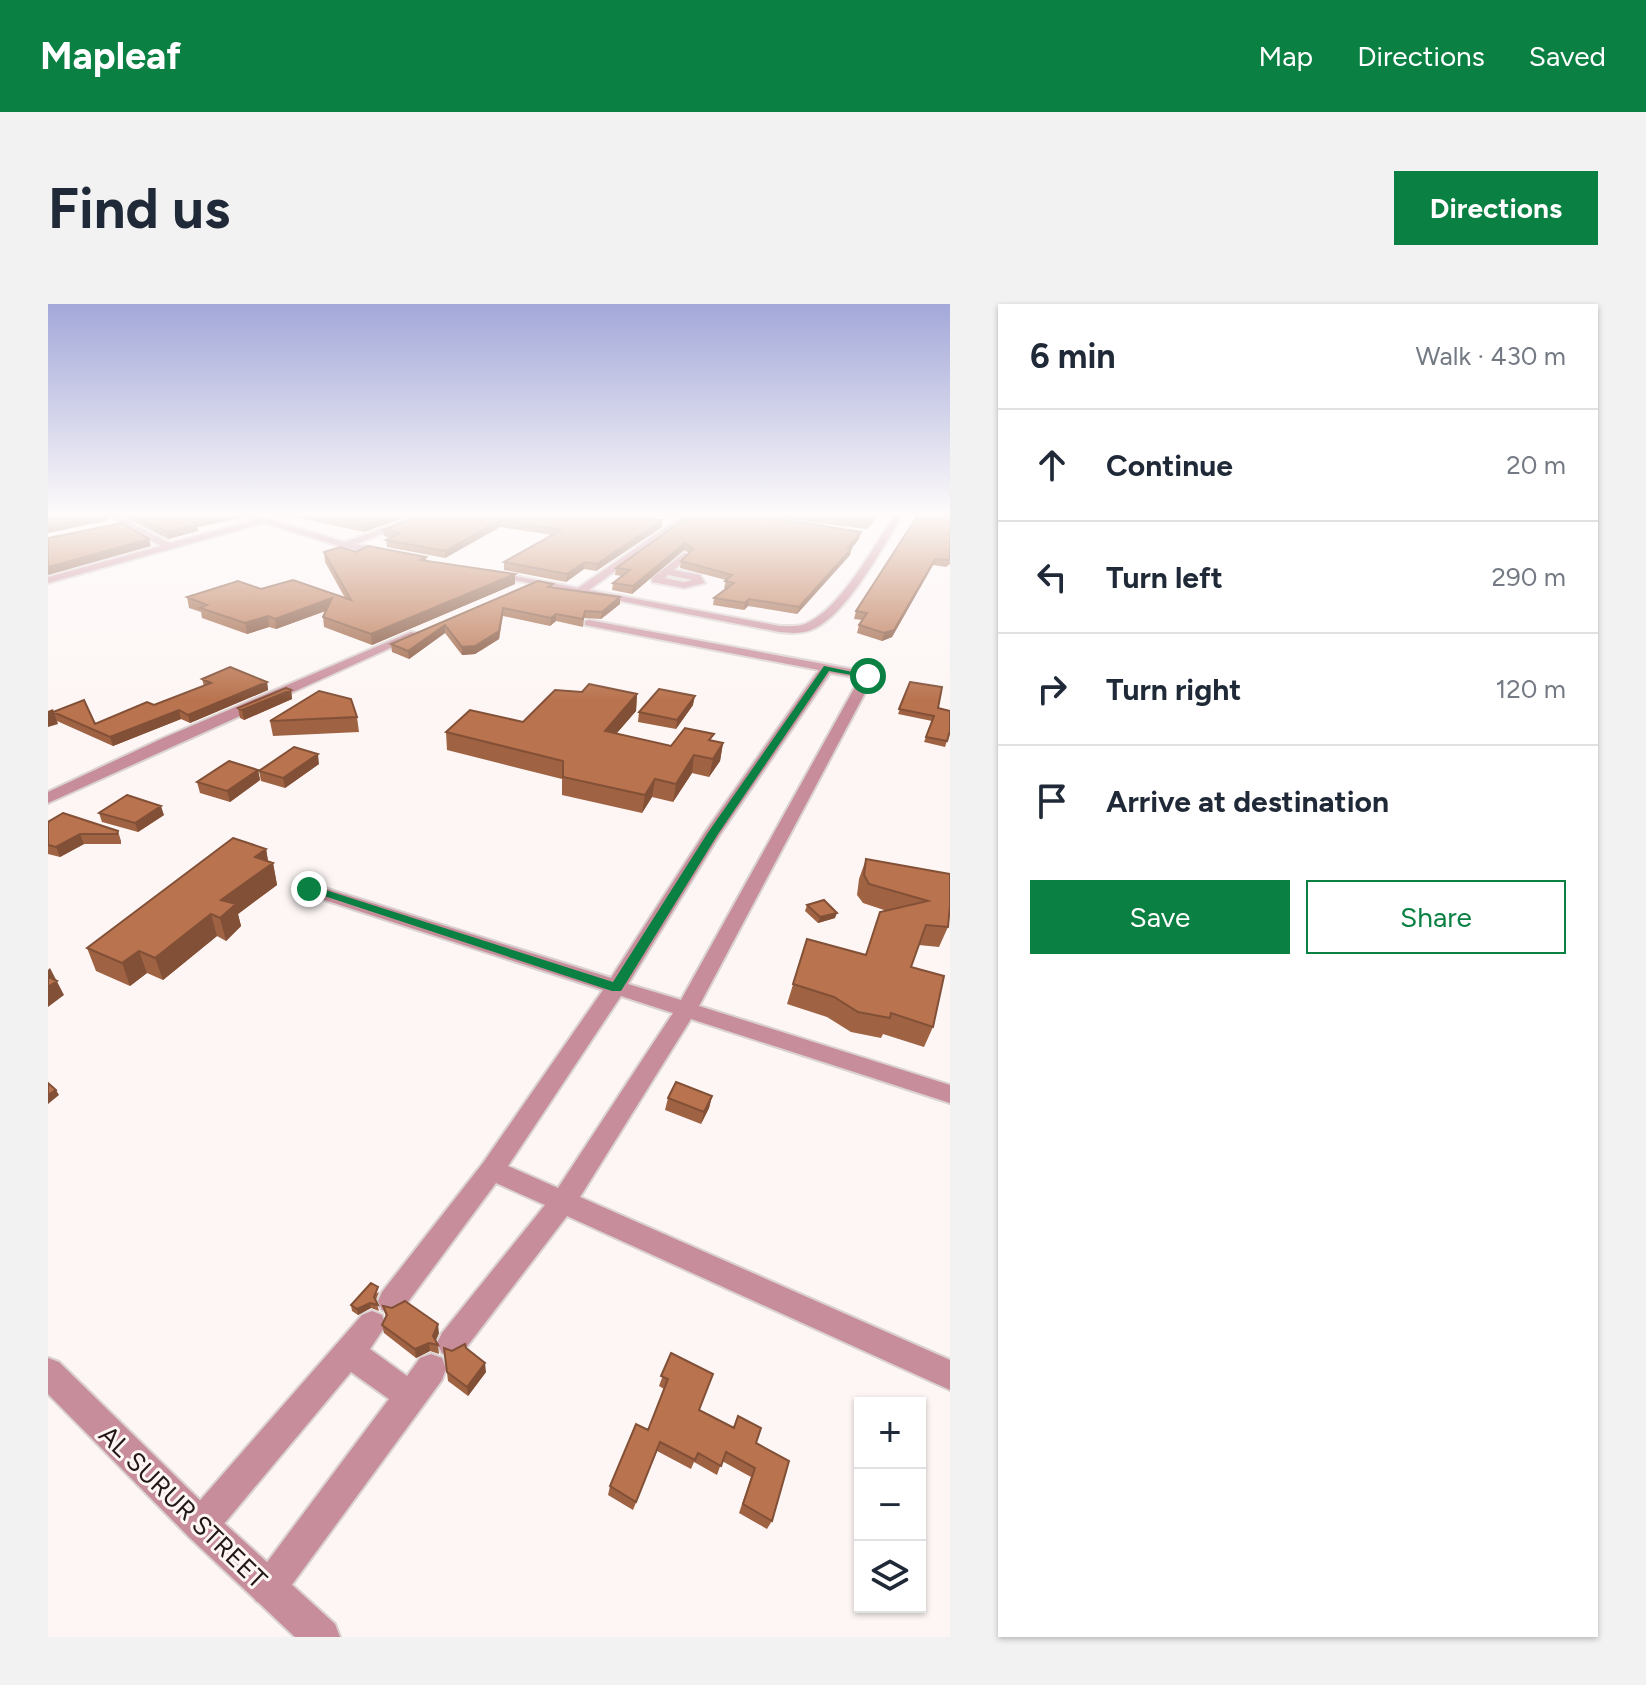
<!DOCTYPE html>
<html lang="en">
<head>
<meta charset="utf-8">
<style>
  body { margin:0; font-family:Figtree,sans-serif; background:#f2f2f3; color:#1f2937 }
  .controls { position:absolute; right:24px; bottom:24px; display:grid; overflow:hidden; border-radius:0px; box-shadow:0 2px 6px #0004 }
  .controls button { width:72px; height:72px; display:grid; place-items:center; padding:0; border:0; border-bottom:2px solid #e0e1e3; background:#fff; color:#1f2937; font:40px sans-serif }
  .stop { position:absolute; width:24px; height:24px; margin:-18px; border:6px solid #0b8043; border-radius:50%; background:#fff }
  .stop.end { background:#0b8043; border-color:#fff; box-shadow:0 2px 8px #0008 }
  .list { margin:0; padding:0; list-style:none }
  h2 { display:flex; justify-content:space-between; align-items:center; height:104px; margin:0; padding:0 32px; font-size:34px }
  h2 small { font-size:26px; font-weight:400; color:#747a83 }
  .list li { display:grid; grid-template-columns:52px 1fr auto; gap:24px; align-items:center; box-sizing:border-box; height:112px; padding:0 32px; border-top:2px solid #e0e1e3 }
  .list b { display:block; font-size:30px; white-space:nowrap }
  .list em { font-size:26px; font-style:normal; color:#747a83 }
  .actions { display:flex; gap:16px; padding:24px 32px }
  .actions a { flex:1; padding:18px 0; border:2px solid #0b8043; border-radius:0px; text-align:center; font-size:28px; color:#0b8043 }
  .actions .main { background:#0b8043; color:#fff }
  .icon { flex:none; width:44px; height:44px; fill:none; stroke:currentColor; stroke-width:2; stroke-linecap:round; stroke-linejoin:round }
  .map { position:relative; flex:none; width:902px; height:1333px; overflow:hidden; border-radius:0px }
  header { display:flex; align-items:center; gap:48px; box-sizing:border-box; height:112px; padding:0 40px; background:#0b8043; color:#fff }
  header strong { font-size:38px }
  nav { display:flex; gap:44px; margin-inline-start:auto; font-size:28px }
  .intro { display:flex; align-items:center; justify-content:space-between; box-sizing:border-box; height:192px; padding:0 48px }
  h1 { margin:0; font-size:56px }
  .button { padding:20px 36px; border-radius:0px; background:#0b8043; color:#fff; font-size:28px; font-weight:700 }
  main { display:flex; gap:48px; padding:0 48px }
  aside { flex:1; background:#fff; border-radius:0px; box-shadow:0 2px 6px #0004 }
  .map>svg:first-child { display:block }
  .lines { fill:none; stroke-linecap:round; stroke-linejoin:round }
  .minor-casing { stroke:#dad2d1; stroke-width:4 }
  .tertiary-casing { stroke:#dad2d1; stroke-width:4 }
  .minor { fill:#c88d9b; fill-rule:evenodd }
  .tertiary { fill:#c88d9b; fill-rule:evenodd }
  .wall { fill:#9f6343 }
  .shaded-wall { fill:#825037 }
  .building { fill:#b9734e; stroke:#825037; stroke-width:2 }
  .route { fill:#0b8043 }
  .labels { text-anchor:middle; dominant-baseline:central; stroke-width:6; stroke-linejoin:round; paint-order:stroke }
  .near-street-label { font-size:26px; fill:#231816; stroke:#fdf6f5 }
</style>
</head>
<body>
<header>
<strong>Mapleaf</strong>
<nav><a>Map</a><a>Directions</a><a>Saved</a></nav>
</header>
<div class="intro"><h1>Find us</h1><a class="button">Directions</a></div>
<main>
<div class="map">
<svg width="902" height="1333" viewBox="0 0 902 1333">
  <rect width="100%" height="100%" fill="#fdf6f5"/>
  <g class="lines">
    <defs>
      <path id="minor" d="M59 211H69L122 239 207 216 195 211H207L297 238 371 211H382L308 240 345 248 342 253 294 243 216 219 0 279V273L113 242Z
        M636 211H645L541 286 732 322C740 322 749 323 757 320 792 306 826 242 847 211H855C834 243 799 312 763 326 753 330 742 329 732 328L435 270 440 267 530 284Z
        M636 249 641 252 626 266 652 271 657 279 636 284 604 278V274ZM620 271 645 276 636 278 617 274Z
        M541 316 824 369 826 372 651 702 902 781V799L643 715 532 893 902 1056V1086L519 912 414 1049 404 1053 394 1049 389 1039 394 1029 497 901 448 879 354 1006 344 1010 334 1006 330 997 334 988 435 859 555 686 255 589 252 585 255 581H267L563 674 656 530 771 366 537 321V317ZM782 369 812 374 633 696 580 680 672 530ZM573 692 625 709 510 884 460 862Z
        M363 328 373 330 0 499V488L113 435Z
        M324 1007 334 1011 338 1021 322 1045 359 1072 372 1054 383 1050 394 1054 398 1065 394 1076 232 1297 220 1303 208 1297 202 1285 208 1273 341 1095 303 1068 165 1233 153 1238 141 1233 136 1221 141 1209 314 1011Z"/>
      <path id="tertiary" d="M0 1054 11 1058 165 1209 287 1320 292 1333H247L141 1233 0 1090Z"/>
    </defs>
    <use href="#minor" class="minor-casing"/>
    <use href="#tertiary" class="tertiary-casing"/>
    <use href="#minor" class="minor"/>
    <use href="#tertiary" class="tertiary"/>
  </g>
  <path class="wall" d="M73 211H194V214L149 223 150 227 120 235Z
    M237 211H363L316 228Z
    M374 211H596L594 213 614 216V223L548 267 536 265 518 278 456 266V258L504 231 452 223 397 254 339 243 338 236 343 234 336 232 335 226Z
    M647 211H829L828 214 819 225 715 212 813 228 811 235 803 245 802 251 749 310 700 302 696 306 665 301 666 294 678 285 676 284 678 276 632 264 633 257 641 249 636 246 584 290 564 286 565 279 574 272 567 271 568 264Z
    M902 211V260L898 263 885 261 844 333 834 337 809 329 811 321 814 316 806 315 808 307Z
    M276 248H308L378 253 379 258 467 280 324 341 276 323 275 313 278 307 228 325 221 323 199 330 154 314 153 308 141 304 139 293 213 285 297 294 277 258Z
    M505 284 572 300 553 315 536 314 535 323 508 317 502 322 455 312 451 335 427 350 414 351 397 329 361 355 344 348 343 340Z
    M154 375 219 378 220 386 142 419 133 415 65 442 9 417 10 420 5 408 47 420 106 401 156 382Z
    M862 378 890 404 902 427 897 443 876 438 884 417 850 410Z
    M243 386 244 395 196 416 192 414 190 404Z
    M534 388 589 390 588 407 568 430 623 442 665 437 675 439 672 457 661 473 644 469 625 498 604 493 594 509 514 491V475L399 446 398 428 475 418Z
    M645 401 628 425 590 418 591 408Z
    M309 413 311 428 225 432 222 417Z
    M271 460 237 484 213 477 211 467Z
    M210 466 212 476 182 498 152 489 149 478Z
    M51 509 116 511 90 528 54 518Z
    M0 518 70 527 73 537V540H36L12 553 0 550Z
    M218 545 220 558 225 559 229 581 190 610 193 622 178 637 169 632 115 676 99 669 82 682 48 667 39 644Z
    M818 555 902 570 900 623 891 643 871 641 863 663 885 723 876 743 835 730 833 734 803 728 779 713 739 700 759 635 817 651 839 607 815 599 809 591 811 575Z
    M759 601 787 614 770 619 757 607Z
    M664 792 661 804 653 820 617 806 620 794Z
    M331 988 328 996 331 1007 323 1004 310 1011 304 1007 303 1001Z
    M335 1002 391 1029 388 1036 390 1041 391 1050 382 1047 368 1054 336 1029 334 1021 338 1013Z
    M396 1044 404 1047 438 1068 420 1092 400 1077Z
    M623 1049 652 1106 685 1123 690 1112 708 1139 724 1217 719 1225 691 1209 703 1173 674 1157 669 1171 646 1158 643 1165 609 1147 585 1206 560 1191 562 1182 600 1126 616 1085 611 1082Z"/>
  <path class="shaded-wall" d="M57 211H62H60L62 216 0 229V222Z
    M177 211H194V214L149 223 150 227 120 235 119 228 144 217Z
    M345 211H363L316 228 315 221Z
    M827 211H829L828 214 819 225 821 219Z
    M452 216V223L397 254V247Z
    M614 216V223L548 267 549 260Z
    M813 228 811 235 803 245 802 251 749 310 751 303Z
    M101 235 103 242 0 271V263Z
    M637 239 636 246 584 290 585 282Z
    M887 255 885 261 844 333 834 337 836 329Z
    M537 258 536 265 518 278 519 270Z
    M467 270V280L324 341 323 330Z
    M572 293V300L553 315 554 308Z
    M284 294 285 304 228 325 227 315Z
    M701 295 700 302 696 306 697 299Z
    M455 304 451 335 427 350 414 351V343Z
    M508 310V317L502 322 503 314Z
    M220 312 221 323 199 330 197 319Z
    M397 321V329L361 355 360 347Z
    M219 378 220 386 142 419 140 411Z
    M243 386 244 395 196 416 194 406Z
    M589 390 588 407 555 445 557 427Z
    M647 392 645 401 628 425 629 416Z
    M5 405 10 420 0 423V407Z
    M131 406 133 415 65 442 62 433Z
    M675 439 672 457 661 473 665 455Z
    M270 450 271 460 237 484 235 474Z
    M646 451 644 469 625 498 628 480Z
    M210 466 212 476 182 498 179 487Z
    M607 475 604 493 594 509 597 491Z
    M113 502 116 511 90 528 87 519Z
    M32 530 36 540 12 553 8 543Z
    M218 545 221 562 225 559 229 581 190 610 193 622 178 637 172 614 173 596 207 553Z
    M789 609 787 614 770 619 772 613Z
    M163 610 169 632 115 676 107 654Z
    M91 647 99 669 82 682 74 659Z
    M2 664 16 691 0 703V666Z
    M8 786 11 791 0 800V791Z
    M664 792 661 804 653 820 656 808Z
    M322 999 323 1004 310 1011 309 1005Z
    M390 1020 391 1029 386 1040 385 1032Z
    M381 1039 382 1047 368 1054 367 1045Z
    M437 1059 438 1068 420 1092 419 1083Z"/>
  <path class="building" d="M0 211H57L0 222Z
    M84 211H177L144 217 149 220 119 228Z
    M266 211H345L315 221Z
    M374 211H589L587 212 614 216 549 260 537 258 519 270 456 258 513 226 452 216 397 247 338 236 352 229 335 226Z
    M647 211H706L813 228 800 244 803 245 751 303 701 295 697 299 666 294 686 279 677 277 684 271 633 257 645 245 637 239 585 282 565 279 582 266 568 264 631 219Z
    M754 211H827L821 219Z
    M870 211H902V255L901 256 887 255 846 326 836 329 811 321 819 309 808 307Z
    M74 219 101 235 0 263V234Z
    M320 242 378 253 372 256 467 270 323 330 275 313 284 294 227 315 220 312 197 319 152 304 159 301 139 293 190 277 213 285 245 276 303 296 276 248 292 243 308 248Z
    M490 277 505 280 500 283 572 293 554 308 537 307 535 315 508 310 503 314 455 304 451 327 427 342 414 343 397 321 360 347 343 340Z
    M182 363 219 378 140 411 131 406 62 433 5 408 36 396 47 420 99 398 106 401 163 379 154 375Z
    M862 378 894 383 890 404 902 407V427L899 437 878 433 886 412 851 405Z
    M541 380 589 390 557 427 623 442 637 424 666 430 661 436 675 439 665 455 646 451 628 480 607 475 597 491 515 473V457L398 428 422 406 475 418 507 386 534 388Z
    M238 384 243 386 194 406 190 404Z
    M611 385 647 392 629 416 591 408Z
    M271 387 303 395 309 413 222 417Z
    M246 443 270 450 235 474 211 467Z
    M181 457 210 466 179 487 149 478Z
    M79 491 113 502 87 519 51 509Z
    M15 509 70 527 69 530H32L8 543 0 541V518Z
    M185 534 218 545 207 553 225 559 173 596 188 600 172 614 163 610 107 654 91 647 74 659 39 644Z
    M818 555 902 570V601L900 623 878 621 863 663 896 672 885 723 843 709 842 714 810 708 786 693 745 680 759 635 818 651 832 608 880 597 821 580 816 571Z
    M776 596 789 609 772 613 759 601Z
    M0 673 9 677 0 683Z
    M628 778 664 792 656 808 620 794Z
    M0 779 8 786 0 791Z
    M323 979 330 983 326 993 330 1001 322 999 309 1005 303 1001Z
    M357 997 390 1020 385 1032 390 1041 381 1039 367 1045 334 1021 339 1011 335 1002 344 1004Z
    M417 1040 418 1044 437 1059 419 1083 399 1068 396 1044 404 1047Z
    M623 1049 665 1070 651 1106 686 1124 690 1112 713 1124 708 1139 741 1157 724 1217 695 1200 707 1164 678 1148 673 1162 650 1149 647 1156 612 1138 588 1198 562 1182 588 1120 600 1126 620 1075 613 1072Z"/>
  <linearGradient id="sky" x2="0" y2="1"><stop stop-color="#a3a8d9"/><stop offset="0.53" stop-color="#fefbfa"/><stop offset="1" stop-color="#fefbfa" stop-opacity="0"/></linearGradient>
  <rect width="902" height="397" fill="url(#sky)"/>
  <path class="route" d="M776 362 824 372 820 374 781 367 670 530 573 687H564L255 585 265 582 565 678 659 530Z"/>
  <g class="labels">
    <g class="near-street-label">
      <text transform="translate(135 1203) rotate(44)">AL SURUR STREET</text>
    </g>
  </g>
</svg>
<div class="controls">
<button>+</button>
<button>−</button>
<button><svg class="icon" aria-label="layers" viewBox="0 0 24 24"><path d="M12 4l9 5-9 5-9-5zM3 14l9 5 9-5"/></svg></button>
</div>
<div class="stop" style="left:820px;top:372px"></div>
<div class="stop end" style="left:261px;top:585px"></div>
</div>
<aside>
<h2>6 min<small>Walk · 430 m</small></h2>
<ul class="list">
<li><svg class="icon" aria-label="ahead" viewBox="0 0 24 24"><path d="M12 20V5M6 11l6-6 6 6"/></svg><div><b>Continue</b></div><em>20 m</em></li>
<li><svg class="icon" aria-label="left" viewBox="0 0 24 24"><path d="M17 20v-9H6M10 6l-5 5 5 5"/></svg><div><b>Turn left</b></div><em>290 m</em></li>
<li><svg class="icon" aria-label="right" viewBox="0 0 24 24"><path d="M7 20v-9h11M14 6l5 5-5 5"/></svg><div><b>Turn right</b></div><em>120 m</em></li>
<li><svg class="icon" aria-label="arrive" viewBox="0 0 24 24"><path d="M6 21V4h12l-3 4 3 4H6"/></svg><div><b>Arrive at destination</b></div></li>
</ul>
<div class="actions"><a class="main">Save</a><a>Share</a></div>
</aside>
</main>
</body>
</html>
